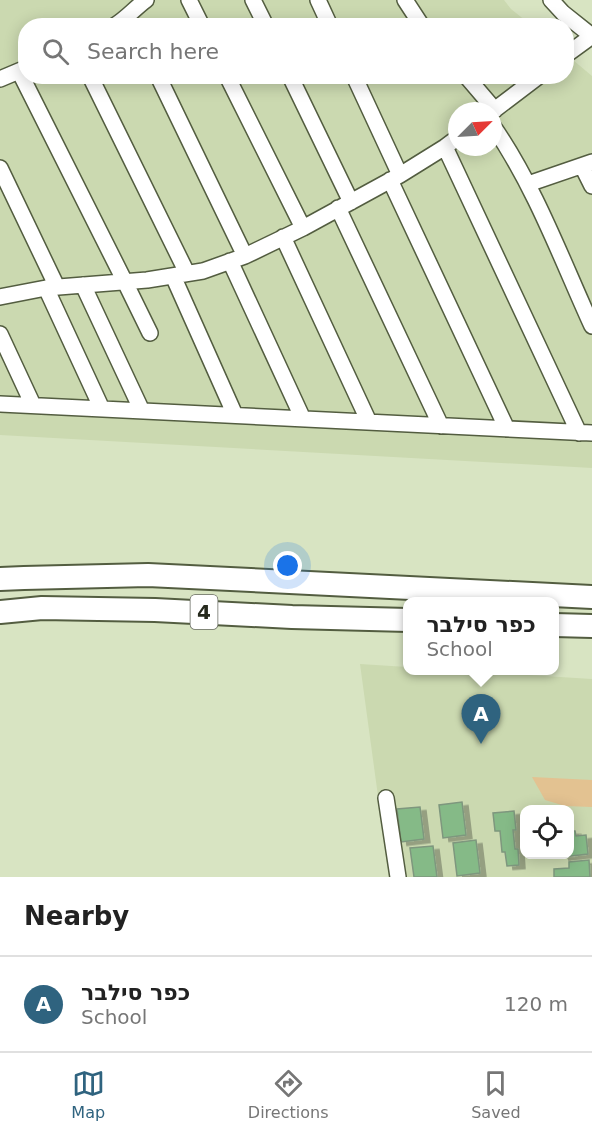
<!DOCTYPE html>
<html lang="en">
<head>
<meta charset="utf-8">
<style>
  body { margin:0; font-family:"DejaVu Sans","Noto Sans Hebrew",sans-serif; background:#f2f2f2; color:#222 }
  .controls { position:absolute; right:18px; bottom:18px; display:grid; overflow:hidden; border-radius:12px; box-shadow:0 3px 15px #0003 }
  .controls button { width:54px; height:54px; display:grid; place-items:center; padding:0; border:0; border-bottom:2px solid #e0e0e0; background:#fff; color:#222; font:30px sans-serif }
  .compass { position:absolute; left:448px; top:102px; width:54px; height:54px; border-radius:50%; background:#fff; box-shadow:0 3px 15px #0003; rotate:66deg }
  .you { position:absolute; left:288px; top:566px; width:21px; height:21px; margin:-15px; border:4px solid #fff; border-radius:50%; background:#1a73e8; box-shadow:0 0 0 9px #1a73e833 }
  .badge { display:grid; place-items:center; width:39px; height:39px; border-radius:50%; background:#2f637f; color:#fff; font-size:20px; font-weight:700 }
  .pin { position:absolute; translate:-50% -50px; filter:drop-shadow(0 2px 3px #0008) }
  .pin::after { content:''; position:absolute; top:32px; width:21px; height:18px; background:inherit; clip-path:polygon(0 0,100% 0,50% 100%) }
  .popup { position:absolute; left:403px; top:597px; width:156px; height:78px; box-sizing:border-box; display:grid; place-content:center; border-radius:12px; background:#fff; filter:drop-shadow(0 2px 4px #0005); font-size:20px; white-space:nowrap; color:#767676 }
  .popup b { font-size:22px; color:#222 }
  .popup::after { content:''; position:absolute; left:50%; top:100%; margin-left:-12px; border:12px solid transparent; border-top-color:#fff }
  .list { margin:0; padding:0; list-style:none }
  h2 { display:flex; justify-content:space-between; align-items:center; height:78px; margin:0; padding:0 24px; font-size:26px }
  h2 small { font-size:20px; font-weight:400; color:#767676 }
  .list li { display:grid; grid-template-columns:39px 1fr auto; gap:18px; align-items:center; box-sizing:border-box; height:96px; padding:0 24px; border-top:2px solid #e0e0e0 }
  .list b { display:block; font-size:22px; white-space:nowrap }
  .list p { margin:0; font-size:20px; white-space:nowrap; color:#767676 }
  .list em { font-size:20px; font-style:normal; color:#767676 }
  .icon { flex:none; width:33px; height:33px; fill:none; stroke:currentColor; stroke-width:2; stroke-linecap:round; stroke-linejoin:round }
  .map { position:relative; flex:none; width:592px; height:877px; overflow:hidden }
  .search { position:absolute; background:#fff; box-shadow:0 3px 15px #0003; left:18px; right:18px; top:18px; height:66px; display:flex; align-items:center; gap:15px; box-sizing:border-box; padding:0 21px; border-radius:24px; color:#767676; font-size:22px }
  .sheet { height:174px; background:#fff }
  nav { display:flex; justify-content:space-around; align-items:center; box-sizing:border-box; height:84px; border-top:2px solid #e0e0e0; background:#fff; font-size:16px; color:#767676 }
  nav a { display:grid; justify-items:center; gap:3px }
  nav .on { color:#2f637f }
  .map>svg:first-child { display:block }
  .built { fill:#cbd9b0; fill-rule:evenodd }
  .green { fill:#e3c291 }
  .building { fill:#85ba87; stroke:#7e977e; stroke-width:1.5; filter:url(#shadow) }
  .lines { fill:none; stroke-linecap:round; stroke-linejoin:round }
  .minor-casing { stroke:#535d40; stroke-width:18 }
  .highway-casing { stroke:#535d40; stroke-width:26 }
  .minor { stroke:#fff; stroke-width:15 }
  .highway { stroke:#fff; stroke-width:22 }
  .labels { text-anchor:middle; dominant-baseline:central; stroke-width:6; stroke-linejoin:round; paint-order:stroke }
  .shield { fill:#fff; stroke:#676a61; stroke-width:1.5 }
  .shield-label { font-size:20px; font-weight:bold; fill:#262a1d }
</style>
</head>
<body>
<div class="map">
<svg width="592" height="877" viewBox="0 0 592 877">
  <defs>
    <filter id="shadow"><feDropShadow dx="6" dy="3.5" stdDeviation="0" flood-color="#0004"/></filter>
  </defs>
  <rect width="100%" height="100%" fill="#d8e4c2"/>
  <path class="built" d="M0 0H504L511 9 531 25 26 26V76H566L567 55 592 76V468L0 435ZM457 111H493V147H457Z
    M360 664 407 667 408 670 462 671 592 679V877H389ZM524 810H570V854H524Z"/>
  <path class="green" d="M532 777 592 780V807L565 806 545 800Z"/>
  <path class="building" d="M462 802 466 835 443 838 439 805Z
    M420 807 424 839 401 842 397 809Z
    M514 811 516 830H513L515 849H518L519 865 507 866 505 852H502L500 831H495L493 813Z
    M570 831H575L576 836 586 835 588 854 563 857 562 854H570Z
    M476 840 480 873 457 876 453 843Z
    M433 846 437 877H414L410 848Z
    M589 860 590 877H554V869L569 868V862Z"/>
  <g class="lines">
    <defs>
      <path id="minor" d="M189 0 202 26
        M253 0 266 26
        M318 0 330 26
        M405 0 422 26
        M551 0 563 13 592 36
        M114 26C126 19 135 8 146 0
        M566 55 592 36
        M19 71 125 282 150 333
        M90 76 187 273
        M158 76 245 256
        M227 76 303 228
        M290 76 351 202
        M354 76 400 175
        M466 76 495 110
        M0 79 26 68
        M493 111 539 76
        M493 126C535 187 561 258 592 326
        M445 147 579 433
        M582 166 592 186
        M0 168 57 287
        M390 180 507 429
        M528 184 592 162
        M338 208 441 426
        M283 237 369 422
        M230 261 303 419
        M173 276 235 415
        M83 285 142 411
        M46 288 102 409
        M0 297 46 288 147 280 203 271 245 256 303 228 400 175 445 147 457 138
        M0 334 33 405
        M0 404 592 433
        M386 798 398 877"/>
      <path id="highway" d="M0 579 24 578 148 575 592 597
        M0 612 42 608 155 610 292 617 408 620
        M554 625 592 626"/>
    </defs>
    <use href="#minor" class="minor-casing"/>
    <use href="#highway" class="highway-casing"/>
    <use href="#minor" class="minor"/>
    <use href="#highway" class="highway"/>
  </g>
  <g class="labels">
    <rect class="shield" x="190.5" y="595" width="27" height="34" rx="4.5"/>
    <g class="shield-label">
      <text x="204" y="612">4</text>
    </g>
  </g>
</svg>
<div class="controls">
<button><svg class="icon" aria-label="locate" viewBox="0 0 24 24"><circle cx="12" cy="12" r="6"/><path d="M12 2v4M12 18v4M2 12h4M18 12h4"/></svg></button>
</div>
<svg class="compass" viewBox="-18 -18 36 36"><path d="M0-13l5 13h-10z" fill="#e53935"/><path d="M0 13l5-13h-10z" fill="#767676"/></svg>
<div class="you"></div>
<div class="pin badge" style="left:481px;top:744px">A</div>
<div class="popup"><b>כפר סילבר</b>School</div>
<div class="search"><svg class="icon" aria-label="search" viewBox="0 0 24 24"><circle cx="10" cy="10" r="6"/><path d="M15 15l6 6"/></svg>Search here</div>
</div>
<section class="sheet">
<h2>Nearby<small></small></h2>
<ul class="list">
<li><span class="badge">A</span><div><b>כפר סילבר</b><p>School</p></div><em>120 m</em></li>
</ul>
</section>
<nav>
<a class="on"><svg class="icon" aria-label="map" viewBox="0 0 24 24"><path d="M3 6l6-2 6 2 6-2v14l-6 2-6-2-6 2zM9 4v14M15 6v14"/></svg>Map</a>
<a><svg class="icon" aria-label="directions" viewBox="0 0 24 24"><path d="M12 3l9 9-9 9-9-9zM9 14v-3h6M13 9l2 2-2 2"/></svg>Directions</a>
<a><svg class="icon" aria-label="saved" viewBox="0 0 24 24"><path d="M7 4h10v16l-5-4-5 4z"/></svg>Saved</a>
</nav>
</body>
</html>
